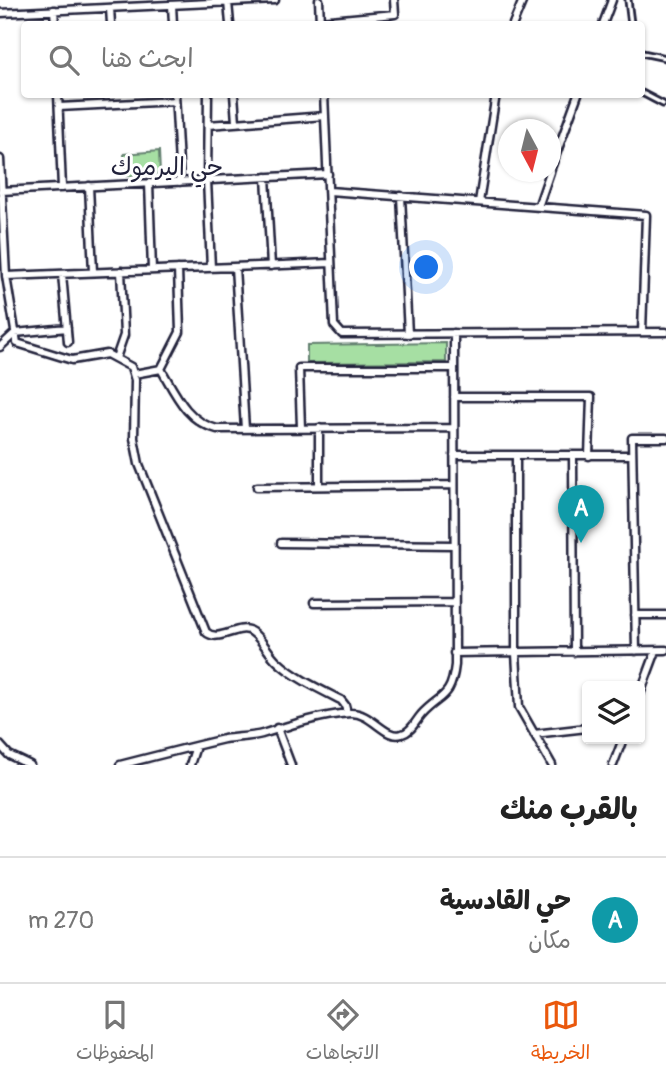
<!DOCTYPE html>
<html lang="ar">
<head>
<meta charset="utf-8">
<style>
  body { margin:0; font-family:Pangolin,"Playpen Sans Arabic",sans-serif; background:#f2f2f2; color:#222; direction:rtl }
  .controls { position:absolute; right:21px; bottom:21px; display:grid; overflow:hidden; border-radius:7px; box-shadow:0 2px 5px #0004 }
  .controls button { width:63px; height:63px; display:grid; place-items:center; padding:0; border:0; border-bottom:2px solid #e0e0e0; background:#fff; color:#222; font:35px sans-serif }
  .compass { position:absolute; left:498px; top:119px; width:63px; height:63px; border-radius:50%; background:#fff; box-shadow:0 2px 5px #0004; rotate:173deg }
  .you { position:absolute; left:427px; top:268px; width:24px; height:24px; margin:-18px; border:5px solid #fff; border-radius:50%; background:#1a73e8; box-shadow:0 0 0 10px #1a73e833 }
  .badge { display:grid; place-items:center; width:46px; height:46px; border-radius:50%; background:#ea580c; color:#fff; font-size:23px; font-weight:700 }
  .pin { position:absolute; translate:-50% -58px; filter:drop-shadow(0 2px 4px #0008) }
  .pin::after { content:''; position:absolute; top:37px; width:24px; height:21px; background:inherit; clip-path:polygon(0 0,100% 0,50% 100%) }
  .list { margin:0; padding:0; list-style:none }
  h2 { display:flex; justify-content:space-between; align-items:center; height:91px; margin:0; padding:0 28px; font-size:30px }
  h2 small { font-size:23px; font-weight:400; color:#767676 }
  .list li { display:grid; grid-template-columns:46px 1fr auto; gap:21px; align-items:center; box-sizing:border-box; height:126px; padding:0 28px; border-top:2px solid #e0e0e0 }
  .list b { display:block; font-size:26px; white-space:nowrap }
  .list p { margin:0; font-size:23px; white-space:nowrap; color:#767676 }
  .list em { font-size:23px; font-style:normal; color:#767676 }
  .icon { flex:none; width:38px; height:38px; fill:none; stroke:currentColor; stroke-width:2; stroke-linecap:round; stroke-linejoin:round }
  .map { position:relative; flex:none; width:666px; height:765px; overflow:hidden; direction:ltr }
  .search { position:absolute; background:#fff; box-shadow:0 2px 5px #0004; left:21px; right:21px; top:21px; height:77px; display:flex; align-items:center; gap:18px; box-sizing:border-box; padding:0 24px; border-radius:7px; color:#767676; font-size:26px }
  .sheet { height:217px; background:#fff }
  nav { display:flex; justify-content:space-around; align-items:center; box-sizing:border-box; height:98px; border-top:2px solid #e0e0e0; background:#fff; font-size:19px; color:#767676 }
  nav a { display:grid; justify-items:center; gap:4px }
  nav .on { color:#ea580c }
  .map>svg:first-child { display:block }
  .green { fill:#a6dfa3; stroke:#64806f; stroke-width:2 }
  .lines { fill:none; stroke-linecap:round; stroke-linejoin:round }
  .lane-casing { stroke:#22223b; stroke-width:9 }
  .street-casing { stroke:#22223b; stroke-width:11 }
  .lane { stroke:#fff; stroke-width:3.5 }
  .street { stroke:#fff; stroke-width:6 }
  .labels { text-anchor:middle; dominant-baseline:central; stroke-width:6; stroke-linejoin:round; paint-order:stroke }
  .neighbourhood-label { font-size:24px; fill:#22223b; stroke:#fff }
</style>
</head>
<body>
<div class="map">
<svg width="666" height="765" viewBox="0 0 666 765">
  <rect width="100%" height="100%" fill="#fff"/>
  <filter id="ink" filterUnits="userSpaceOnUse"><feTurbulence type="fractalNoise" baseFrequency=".0143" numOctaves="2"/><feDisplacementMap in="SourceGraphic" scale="14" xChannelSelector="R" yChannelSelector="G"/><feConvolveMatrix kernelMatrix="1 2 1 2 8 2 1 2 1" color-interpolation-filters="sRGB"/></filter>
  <g filter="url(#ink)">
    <path class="green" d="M159 151 160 174 126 176 124 154Z
      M446 343V362L307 363V345Z"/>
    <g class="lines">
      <defs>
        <path id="lane" d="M628 0 631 24
          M642 53 666 58
          M642 93 663 104"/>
        <path id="street" d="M319 0 320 23
          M228 2 230 24
          M172 5 173 24
          M110 8 111 24
          M54 10 55 24
          M0 13 275 0
          M320 21 395 14 394 0
          M513 24 523 0
          M603 24 612 0
          M58 94 62 188
          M175 94 180 182
          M208 94 207 180 211 268
          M234 94 236 122
          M324 94 334 325 342 334 666 332
          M59 107 175 101
          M208 125 325 116
          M0 159 6 276 17 343 72 360 107 354 131 367 135 380 134 438 139 464 206 632C219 644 239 622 252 632 262 639 268 653 277 661 295 678 319 689 341 700L345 705 347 713
          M550 171 578 94
          M266 177 271 266
          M149 183 152 270
          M89 186 93 272
          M1 191 328 174
          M329 191 646 215 642 332
          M401 196 408 334
          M479 202 496 94
          M538 207 550 172
          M235 267 245 429
          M62 274 68 342
          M6 276 331 263
          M0 347 15 333 67 328
          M116 358 124 335 121 271
          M161 369C175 393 187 422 217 429L454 428
          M134 374 161 369 180 332 178 269
          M454 397H591L589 456
          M301 428 299 368H454
          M319 428V486
          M454 455H632
          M516 456V653L519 707 552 765
          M573 456 574 652
          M257 487 454 485
          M281 543 454 545
          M314 603 454 602
          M635 615H666
          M636 651 632 438H666
          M454 653 666 650
          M640 694 656 651
          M277 728 291 765
          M534 734 587 728
          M0 745 9 755 30 765
          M120 765C155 756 190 747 224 739 237 737 250 737 262 734 290 725 321 715 350 713 372 712 385 740 402 734 411 732 415 722 421 715 440 694 451 700 455 665L454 333
          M190 765 196 746
          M613 765 623 739"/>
      </defs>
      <use href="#lane" class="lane-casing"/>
      <use href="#street" class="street-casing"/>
      <use href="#lane" class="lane"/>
      <use href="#street" class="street"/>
    </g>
  </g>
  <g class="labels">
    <g class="neighbourhood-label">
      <text x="167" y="167">حي اليرموك</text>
    </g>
  </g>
</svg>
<div class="controls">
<button><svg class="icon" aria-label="layers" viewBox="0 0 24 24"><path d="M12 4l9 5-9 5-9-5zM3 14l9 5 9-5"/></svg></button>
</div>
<svg class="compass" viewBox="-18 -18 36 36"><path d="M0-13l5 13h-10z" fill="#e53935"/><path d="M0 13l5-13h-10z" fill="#767676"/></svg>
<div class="you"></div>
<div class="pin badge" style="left:581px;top:543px;background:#0f9aa8">A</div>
<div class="search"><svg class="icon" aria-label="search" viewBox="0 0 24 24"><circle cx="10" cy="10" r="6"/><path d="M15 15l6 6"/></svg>ابحث هنا</div>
</div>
<section class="sheet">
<h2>بالقرب منك<small></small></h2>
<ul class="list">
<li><span class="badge" style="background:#0f9aa8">A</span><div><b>حي القادسية</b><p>مكان</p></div><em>270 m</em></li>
</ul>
</section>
<nav>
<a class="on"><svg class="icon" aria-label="map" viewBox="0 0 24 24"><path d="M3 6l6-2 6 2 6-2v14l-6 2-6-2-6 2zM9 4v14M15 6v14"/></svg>الخريطة</a>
<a><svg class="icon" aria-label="directions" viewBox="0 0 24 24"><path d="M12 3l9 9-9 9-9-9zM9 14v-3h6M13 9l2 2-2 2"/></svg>الاتجاهات</a>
<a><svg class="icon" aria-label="saved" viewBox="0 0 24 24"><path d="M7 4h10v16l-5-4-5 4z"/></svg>المحفوظات</a>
</nav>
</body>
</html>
